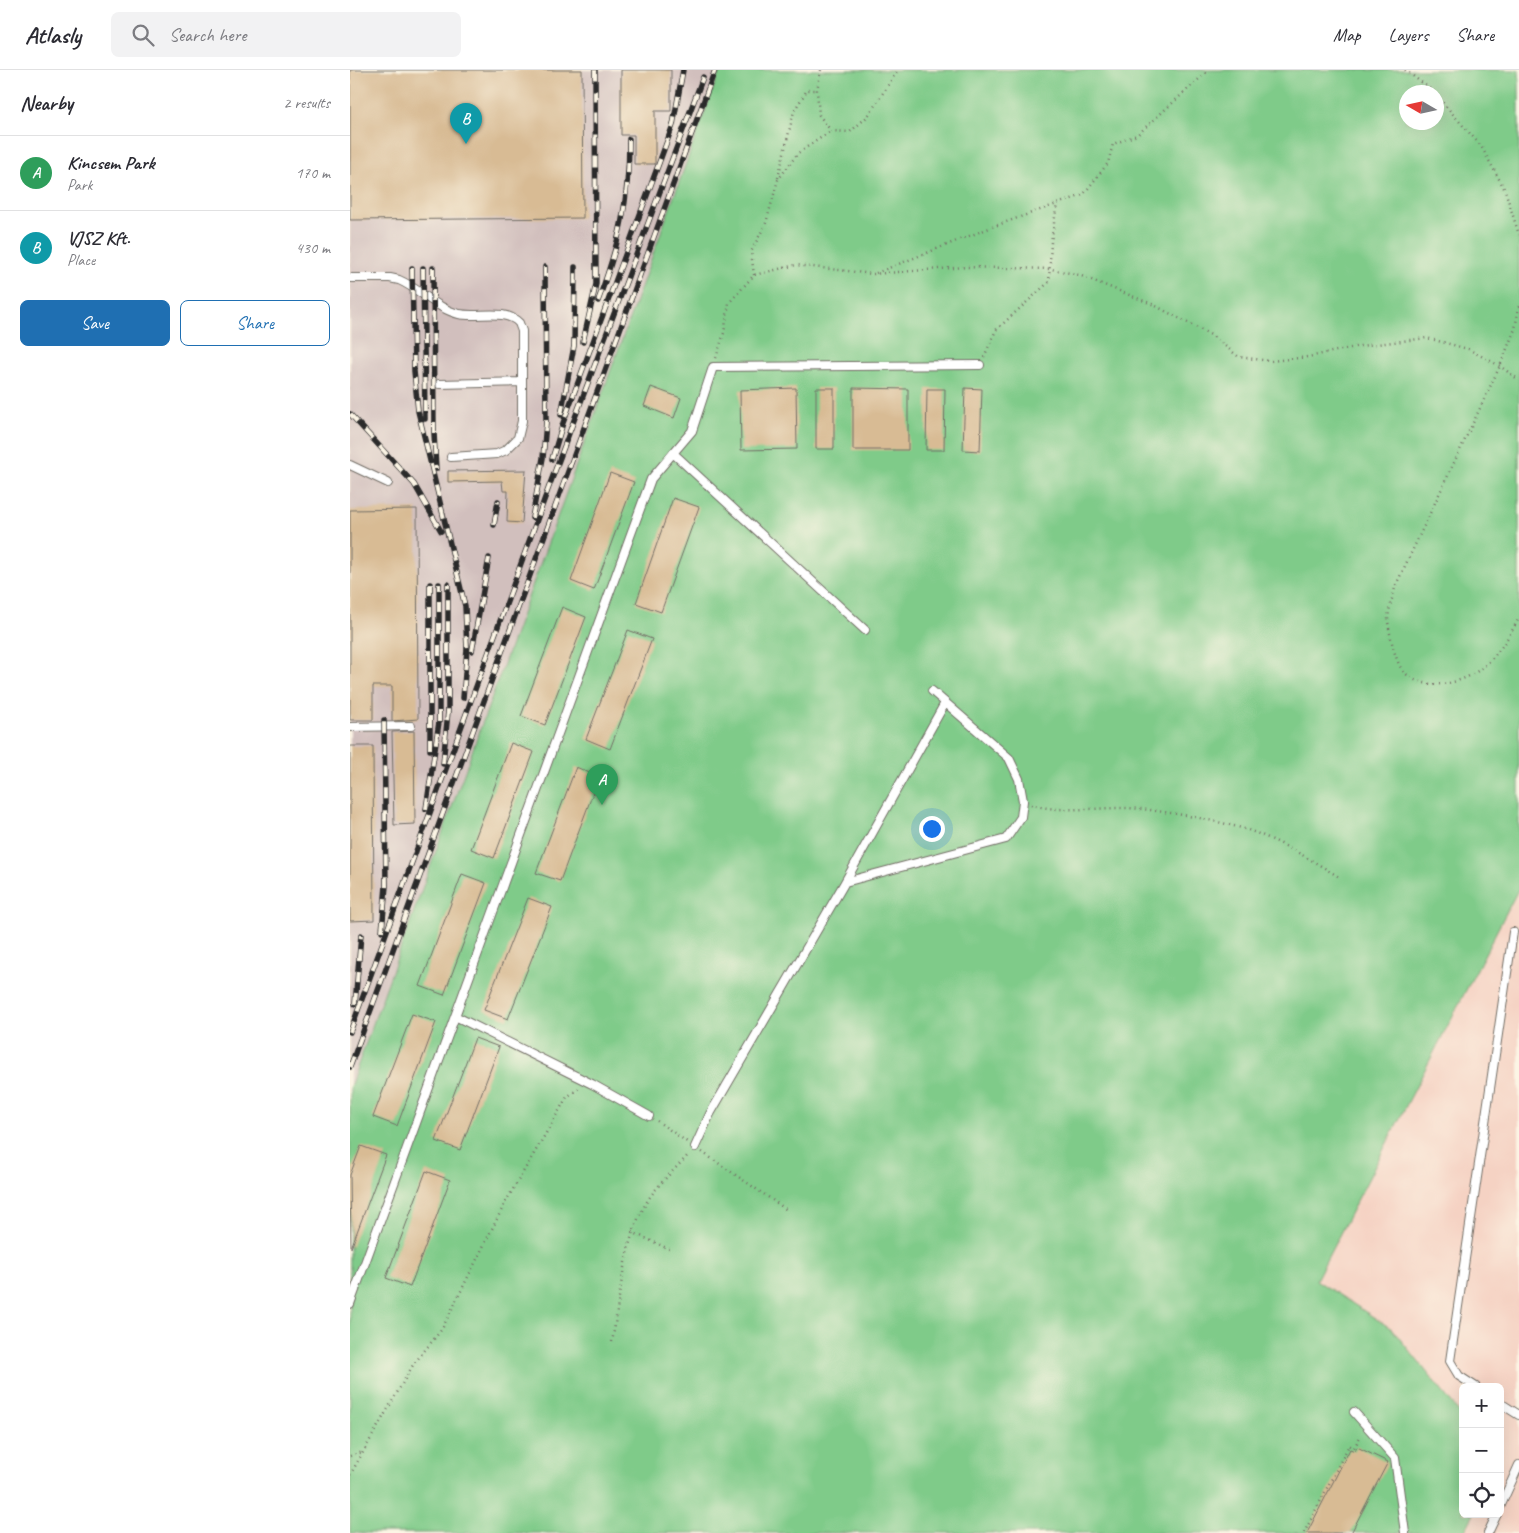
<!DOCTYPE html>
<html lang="en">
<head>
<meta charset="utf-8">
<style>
  body { margin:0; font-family:Caveat,sans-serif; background:#f2f2f3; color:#2b2b33 }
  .controls { position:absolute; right:15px; bottom:15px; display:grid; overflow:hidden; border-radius:8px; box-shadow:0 5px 20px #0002 }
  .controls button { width:45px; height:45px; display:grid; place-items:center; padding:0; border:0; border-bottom:1px solid #e1e1e2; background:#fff; color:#2b2b33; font:25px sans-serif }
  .compass { position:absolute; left:1049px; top:15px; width:45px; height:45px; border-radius:50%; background:#fff; box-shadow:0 5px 20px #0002; rotate:279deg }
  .you { position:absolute; left:581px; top:758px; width:18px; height:18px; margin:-12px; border:4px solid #fff; border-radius:50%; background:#1a73e8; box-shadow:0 0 0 8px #1a73e833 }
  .badge { display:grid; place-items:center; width:32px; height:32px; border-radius:50%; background:#1f6fb2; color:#fff; font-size:16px; font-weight:700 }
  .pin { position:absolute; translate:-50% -41px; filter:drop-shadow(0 1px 2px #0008) }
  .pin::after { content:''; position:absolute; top:26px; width:18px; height:15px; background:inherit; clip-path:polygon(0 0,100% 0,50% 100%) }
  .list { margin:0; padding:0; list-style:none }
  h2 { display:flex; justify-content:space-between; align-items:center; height:65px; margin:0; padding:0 20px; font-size:21px }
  h2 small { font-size:16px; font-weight:400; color:#7c7c81 }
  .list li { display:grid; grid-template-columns:32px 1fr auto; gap:15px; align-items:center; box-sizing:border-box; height:75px; padding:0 20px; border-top:1px solid #e1e1e2 }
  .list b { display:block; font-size:19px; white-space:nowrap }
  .list p { margin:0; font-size:16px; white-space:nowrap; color:#7c7c81 }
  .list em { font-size:16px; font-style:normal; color:#7c7c81 }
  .actions { display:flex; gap:10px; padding:15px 20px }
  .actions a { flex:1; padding:11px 0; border:1px solid #1f6fb2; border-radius:8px; text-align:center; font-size:18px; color:#1f6fb2 }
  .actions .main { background:#1f6fb2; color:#fff }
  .icon { flex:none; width:28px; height:28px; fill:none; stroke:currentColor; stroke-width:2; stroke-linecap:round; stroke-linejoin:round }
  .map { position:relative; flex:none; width:1169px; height:1463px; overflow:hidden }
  header { display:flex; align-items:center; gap:30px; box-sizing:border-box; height:70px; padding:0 25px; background:#fff; border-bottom:1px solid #e1e1e2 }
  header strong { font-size:24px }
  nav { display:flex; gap:28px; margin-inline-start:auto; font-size:18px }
  .search { width:350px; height:45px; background:#f2f2f3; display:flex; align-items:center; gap:12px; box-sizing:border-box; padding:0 18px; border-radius:8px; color:#7c7c81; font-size:19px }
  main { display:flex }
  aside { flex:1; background:#fff }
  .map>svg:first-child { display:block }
  .built { fill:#f5d2c3 }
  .industrial { fill:#d1bfbd }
  .green { fill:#7fcb89; stroke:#557b5a; fill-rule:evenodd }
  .building { fill:#d8bb94 }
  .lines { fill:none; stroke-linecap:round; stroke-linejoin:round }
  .service-casing { stroke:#736e66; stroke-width:10 }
  .path { stroke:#736e66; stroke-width:2.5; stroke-dasharray:1 4; stroke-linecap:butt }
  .service { stroke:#fff; stroke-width:8 }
  .rail-casing { stroke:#2b2b2b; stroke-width:5.5 }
  .rail { stroke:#fcf5e5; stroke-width:4; stroke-dasharray:11; stroke-linecap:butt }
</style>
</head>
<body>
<header>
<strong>Atlasly</strong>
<div class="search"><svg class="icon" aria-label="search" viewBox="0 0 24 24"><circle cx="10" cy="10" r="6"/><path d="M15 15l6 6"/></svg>Search here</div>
<nav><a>Map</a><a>Layers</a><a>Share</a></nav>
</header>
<main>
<aside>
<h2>Nearby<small>2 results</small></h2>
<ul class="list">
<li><span class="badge" style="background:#2e9e5b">A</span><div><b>Kincsem Park</b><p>Park</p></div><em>170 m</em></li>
<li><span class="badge" style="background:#0f9aa8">B</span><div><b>VJSZ Kft.</b><p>Place</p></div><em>430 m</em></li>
</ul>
<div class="actions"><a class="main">Save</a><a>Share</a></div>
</aside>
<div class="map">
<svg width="1169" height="1463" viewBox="0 0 1169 1463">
  <rect width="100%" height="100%" fill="#fcf5e5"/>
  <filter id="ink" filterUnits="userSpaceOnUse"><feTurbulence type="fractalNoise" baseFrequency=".02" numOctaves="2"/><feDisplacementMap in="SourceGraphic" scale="10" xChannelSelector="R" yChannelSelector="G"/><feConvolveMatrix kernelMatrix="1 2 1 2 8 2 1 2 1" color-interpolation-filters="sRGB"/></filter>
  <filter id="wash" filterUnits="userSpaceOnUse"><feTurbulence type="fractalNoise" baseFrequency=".0096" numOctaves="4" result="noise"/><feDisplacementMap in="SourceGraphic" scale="20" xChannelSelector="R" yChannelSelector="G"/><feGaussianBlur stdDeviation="1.12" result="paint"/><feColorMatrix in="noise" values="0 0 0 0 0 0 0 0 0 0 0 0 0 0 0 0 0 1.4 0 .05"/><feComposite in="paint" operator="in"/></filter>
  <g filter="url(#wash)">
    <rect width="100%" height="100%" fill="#f8ead3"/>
    <path class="built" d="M1169 818V1463H1114L1124 1444H1150V1317H1113V1347L1042 1259 966 1210Z"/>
    <path class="industrial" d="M0 0H370L0 1017Z"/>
    <path class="green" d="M370 0H1169V818L966 1210 1042 1259 1113 1347V1444H1124L1114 1463H0V1017ZM1056 22H1086V52H1056Z"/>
    <g id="blocks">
      <path class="building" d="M0 0H232L233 148 0 150Z
        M271 0H321V41H305V94H284V65H271Z
        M301 317 331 328 324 348 294 336Z
        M446 318 447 379 391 380 390 320Z
        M466 318H484V379H466Z
        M503 318 558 319V380H503Z
        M615 318 632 319 630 381 613 380Z
        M577 319H595L594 380H576Z
        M176 400 172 453 157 452 158 421H153L152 411 98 412V401Z
        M260 403 284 412 244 520 221 511Z
        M323 428 349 437 311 542 286 533Z
        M67 439 68 649 42 651V616H23V650H0V440Z
        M212 537 236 547 195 655 171 646Z
        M278 560 302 569 260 679 236 669Z
        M64 661 65 754 44 755 42 662Z
        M161 673 184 682 144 788 121 779Z
        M0 676H23L24 850 0 851Z
        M226 697 249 707 210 811 186 803Z
        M112 804 136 813 94 925 70 916Z
        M178 828 202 837 158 949 134 940Z
        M62 944 86 952 47 1056 23 1047Z
        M125 968 149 977 110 1080 86 1071Z
        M11 1076 36 1085 1 1178 0 1105Z
        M76 1101 100 1110 60 1217 36 1208Z
        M1007 1377 1038 1392 1001 1463H957L1000 1379 1005 1381Z"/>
    </g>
  </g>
  <g filter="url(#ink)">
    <use href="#blocks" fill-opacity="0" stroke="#736e66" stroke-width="1"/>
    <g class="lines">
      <defs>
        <path id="service" d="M0 208H40L49 210C70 219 87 239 109 244 128 248 155 238 169 253L172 261V351L168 368 156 380 147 384 101 387
          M89 314 172 312
          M323 383 515 560
          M0 395 38 413
          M0 657 61 656
          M495 812 595 633
          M105 946 242 1014 299 1046
          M345 1077 360 1044 495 812 656 769 671 747 673 731 669 709 659 688 582 621
          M0 1234 301 409 342 361 363 297 630 295
          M1126 1317 1109 1306 1100 1291 1163 862
          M1150 1333 1169 1345
          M1004 1342 1045 1388 1055 1463
          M1150 1437 1169 1395
          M1138 1463 1147 1444"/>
      </defs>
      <use href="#service" class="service-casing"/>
      <path class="path" d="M471 0 467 20 469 45 481 61 500 62 518 46 548 0
        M1055 0 1084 22
        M1086 25 1131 76 1155 120 1169 165
        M428 108 444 41 457 20H467
        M526 203 642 157 707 134
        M404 205 401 182 416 153 428 110 448 83 481 61
        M1169 236 1165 259 1150 296 1045 517C1043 527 1038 540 1038 551 1039 562 1046 595 1054 602 1074 623 1113 614 1133 597 1148 585 1160 565 1169 548
        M634 287 646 260 699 212 701 172 707 134 733 125 758 93 763 74 787 65 859 0
        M366 288 374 263 379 233 404 205 446 195 523 204 616 197 701 199 729 205 802 234 861 265 889 287 921 291 958 287 1010 276 1077 268 1118 279 1150 296 1169 310
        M681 734C711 745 757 735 791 739 826 743 865 750 898 760 930 771 962 790 989 807
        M307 1051 337 1072
        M352 1082 437 1140
        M282 1162 319 1179
        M262 1272C270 1229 273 1174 294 1137 305 1116 323 1102 339 1084
        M0 1386 13 1382
        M0 1405 63 1295 92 1259 155 1133 192 1070 217 1027 229 1018
        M954 1463 999 1375 1004 1378 1011 1365"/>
      <use href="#service" class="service"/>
      <defs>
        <path id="rail" d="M62 198 64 301 68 341 115 536 117 579 113 628
          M73 198 75 349
          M83 198 84 363 86 399
          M248 231C270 172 279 131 279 69
          M233 272 246 214 245 0
          M0 344 64 414 91 461
          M211 345 224 276 225 197
          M202 389 213 353 323 55 333 0
          M182 448 193 388 196 352 195 197
          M144 455 148 431
          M80 514V680
          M122 581 139 488
          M93 694 98 641V514
          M76 739 89 652V514
          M32 861 36 816 34 650
          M5 934 11 865
          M0 962 200 414 353 7
          M0 997 365 0"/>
      </defs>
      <use href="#rail" class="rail-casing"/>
      <use href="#rail" class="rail"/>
    </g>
  </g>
</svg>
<div class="controls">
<button>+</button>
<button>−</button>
<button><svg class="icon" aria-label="locate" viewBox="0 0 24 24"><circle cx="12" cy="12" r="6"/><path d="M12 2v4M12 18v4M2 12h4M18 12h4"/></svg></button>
</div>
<svg class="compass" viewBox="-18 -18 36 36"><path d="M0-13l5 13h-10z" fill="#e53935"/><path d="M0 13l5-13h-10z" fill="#7c7c81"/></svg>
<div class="you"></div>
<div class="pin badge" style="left:252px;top:735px;background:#2e9e5b">A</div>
<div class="pin badge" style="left:116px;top:74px;background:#0f9aa8">B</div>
</div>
</main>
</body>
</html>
